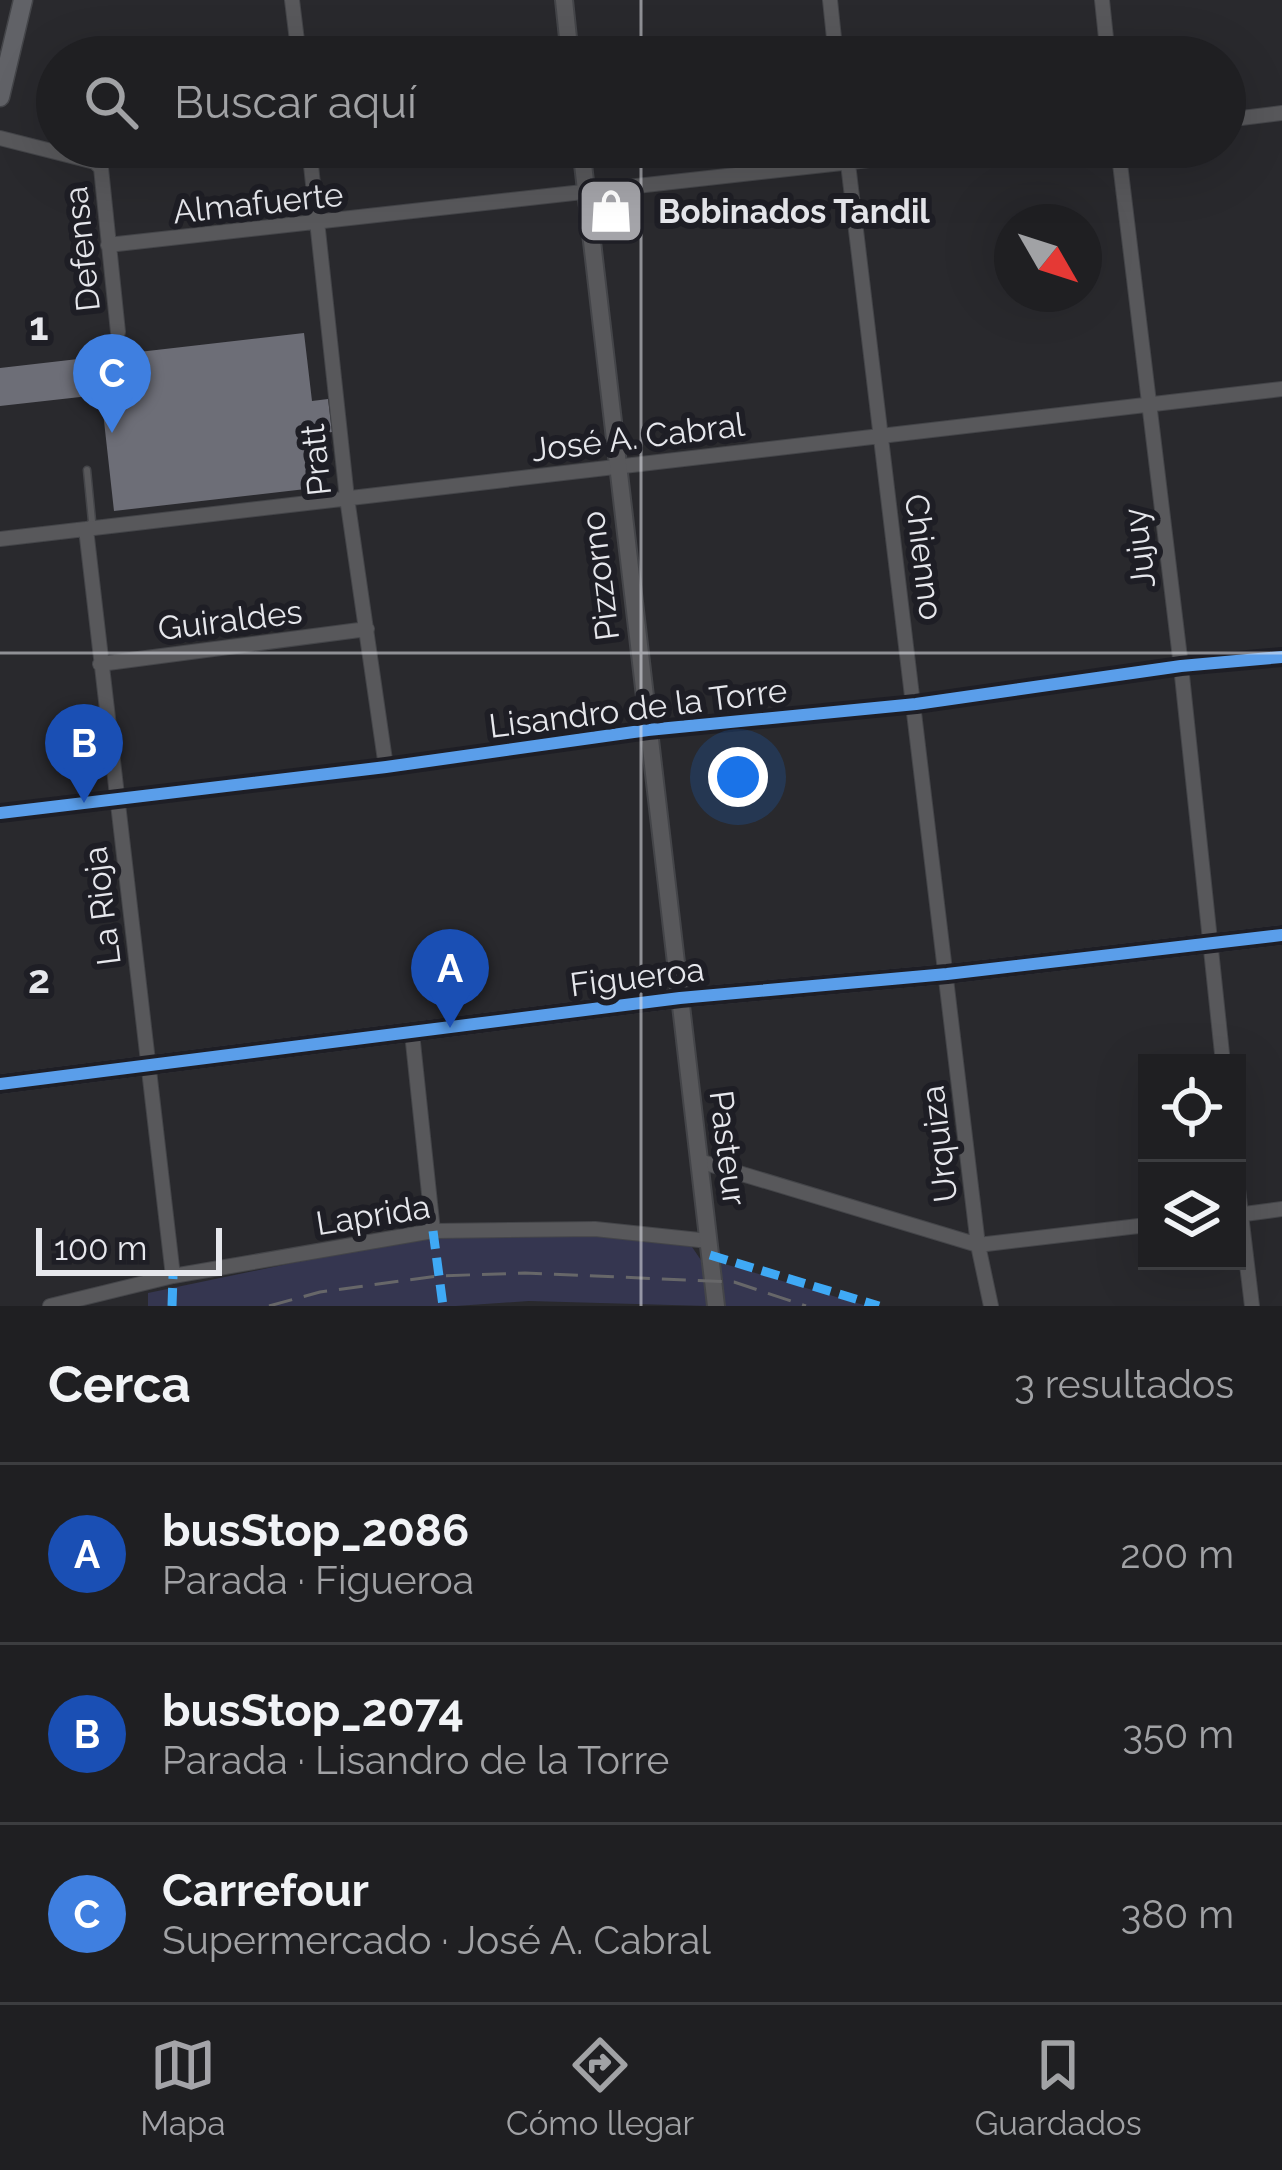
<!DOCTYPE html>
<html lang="es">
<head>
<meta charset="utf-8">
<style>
  body { margin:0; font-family:Raleway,sans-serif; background:#27272a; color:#f1f3f6 }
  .controls { position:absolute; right:36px; bottom:36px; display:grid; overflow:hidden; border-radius:0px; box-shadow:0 12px 48px #0002 }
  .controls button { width:108px; height:108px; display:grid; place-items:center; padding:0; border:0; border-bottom:3px solid #3c3d40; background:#1f1f22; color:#f1f3f6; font:60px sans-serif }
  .compass { position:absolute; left:994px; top:204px; width:108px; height:108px; border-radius:50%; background:#1f1f22; box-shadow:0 12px 48px #0002; rotate:129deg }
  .scale { position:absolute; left:36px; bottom:30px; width:186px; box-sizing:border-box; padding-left:12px; border:6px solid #e6e7ec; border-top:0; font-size:33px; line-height:42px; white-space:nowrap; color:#e6e7ec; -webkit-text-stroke:9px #1e1e25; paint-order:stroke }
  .you { position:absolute; left:738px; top:777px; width:42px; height:42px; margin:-30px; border:9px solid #fff; border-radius:50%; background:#1a73e8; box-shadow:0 0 0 18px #1a73e833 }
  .badge { display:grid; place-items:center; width:78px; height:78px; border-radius:50%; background:#a4a4a9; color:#fff; font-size:39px; font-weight:700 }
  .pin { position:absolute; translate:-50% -99px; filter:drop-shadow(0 3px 6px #0008) }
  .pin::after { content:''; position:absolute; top:63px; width:42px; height:36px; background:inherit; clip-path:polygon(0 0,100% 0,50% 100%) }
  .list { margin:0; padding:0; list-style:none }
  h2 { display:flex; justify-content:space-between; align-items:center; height:156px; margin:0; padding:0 48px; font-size:51px }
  h2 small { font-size:39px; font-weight:400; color:#a1a2a5 }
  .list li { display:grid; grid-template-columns:78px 1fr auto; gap:36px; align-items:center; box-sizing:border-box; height:180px; padding:0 48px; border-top:3px solid #3c3d40 }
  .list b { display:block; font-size:45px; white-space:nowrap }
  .list p { margin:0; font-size:39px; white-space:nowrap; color:#a1a2a5 }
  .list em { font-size:39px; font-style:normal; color:#a1a2a5 }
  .icon { flex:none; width:66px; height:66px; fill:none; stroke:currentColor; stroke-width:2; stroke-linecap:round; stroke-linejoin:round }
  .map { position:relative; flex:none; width:1282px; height:1306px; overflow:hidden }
  .search { position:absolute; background:#1f1f22; box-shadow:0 12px 48px #0002; left:36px; right:36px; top:36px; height:132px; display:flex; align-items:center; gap:30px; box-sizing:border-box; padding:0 42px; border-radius:66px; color:#a1a2a5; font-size:45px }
  .sheet { height:696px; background:#1f1f22 }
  nav { display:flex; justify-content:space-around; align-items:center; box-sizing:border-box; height:168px; border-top:3px solid #3c3d40; background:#1f1f22; font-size:33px; color:#a1a2a5 }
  nav a { display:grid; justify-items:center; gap:6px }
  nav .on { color:#a4a4a9 }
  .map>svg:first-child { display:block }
  .green { fill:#353650 }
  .building { fill:#6d6e77 }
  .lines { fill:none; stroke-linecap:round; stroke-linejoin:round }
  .service-casing { stroke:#444549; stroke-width:9 }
  .minor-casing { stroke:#444549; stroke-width:16 }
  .tertiary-casing { stroke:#444549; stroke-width:20 }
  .secondary-casing { stroke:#444549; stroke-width:21 }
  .service { stroke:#58585b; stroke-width:6 }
  .minor { stroke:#58585b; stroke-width:14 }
  .tertiary { stroke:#58585b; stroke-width:16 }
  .secondary { stroke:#616267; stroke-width:18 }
  .rail { stroke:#676769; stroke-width:3; stroke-dasharray:24 12; stroke-linecap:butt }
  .quiet { stroke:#3fa9f5; stroke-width:9; stroke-dasharray:18 9; stroke-linecap:butt }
  .cycleway-casing { stroke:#1e1e25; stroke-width:20 }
  .cycleway { stroke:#5a9eea; stroke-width:12 }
  .grid { fill:none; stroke:#e6e7ec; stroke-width:3; stroke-opacity:0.55 }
  .labels { text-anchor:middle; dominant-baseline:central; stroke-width:12; stroke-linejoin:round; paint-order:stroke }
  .street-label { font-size:33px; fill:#e6e7ec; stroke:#1e1e25 }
  .poi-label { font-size:33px; font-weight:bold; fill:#e6e7ec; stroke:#1e1e25; text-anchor:start }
  .grid-label { font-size:39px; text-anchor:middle; font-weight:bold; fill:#e6e7ec; stroke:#1e1e25; stroke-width:12; stroke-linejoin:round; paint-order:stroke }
</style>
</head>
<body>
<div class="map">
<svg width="1282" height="1306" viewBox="0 0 1282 1306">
  <rect width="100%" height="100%" fill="#29292d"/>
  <path class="green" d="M593 1234 690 1244 705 1266 707 1306 529 1301 456 1306H148V1293L417 1237Z
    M718 1262 867 1306H723Z"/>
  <path class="building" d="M304 333 312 401 328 399 332 432 317 434 323 487 114 511 103 412 117 411 116 393 0 406V368Z"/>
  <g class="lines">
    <defs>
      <path id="service" d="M87 470 92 521 89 526"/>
      <path id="minor" d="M292 0 299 57
        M830 0 836 57
        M1102 0 1108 57
        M1225 120 1282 113
        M0 138 95 162 101 168 118 332
        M309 147 347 498 386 767
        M846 147 978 1245 991 1306
        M1118 147 1181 666 1223 1063
        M108 245 986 147
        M86 529 173 1276
        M0 539 1282 389
        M100 664 367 629
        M0 813 386 767 648 730 916 704 1181 666 1282 657
        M412 1033 433 1231
        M699 1161 978 1245 1147 1225
        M1237 1181 1252 1306
        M1237 1215 1282 1209
        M50 1306 173 1276 433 1231 595 1229 709 1241"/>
      <path id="tertiary" d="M564 0 570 57
        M581 147 716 1306
        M0 1084 680 998 947 974 1282 935"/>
      <path id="secondary" d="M0 97 23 0"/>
    </defs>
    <use href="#service" class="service-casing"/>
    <use href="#minor" class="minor-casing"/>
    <use href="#tertiary" class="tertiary-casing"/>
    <use href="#secondary" class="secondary-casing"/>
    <use href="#service" class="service"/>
    <use href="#minor" class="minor"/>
    <use href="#tertiary" class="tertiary"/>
    <use href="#secondary" class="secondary"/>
    <path class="rail" d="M269 1306 320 1292 437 1276 525 1273 734 1282 806 1306"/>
    <path class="quiet" d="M433 1231 443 1306
      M710 1255 879 1306
      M172 1306 173 1276"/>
    <defs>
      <path id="cycleway" d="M0 813 386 767 648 730 916 704 1181 666 1282 657
        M0 1084 680 998 947 974 1282 935"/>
    </defs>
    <use href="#cycleway" class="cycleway-casing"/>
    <use href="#cycleway" class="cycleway"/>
  </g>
  <path class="grid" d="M641 0V57M641 147V1306M0 653H1282"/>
  <defs>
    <symbol id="shop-square" viewBox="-11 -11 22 22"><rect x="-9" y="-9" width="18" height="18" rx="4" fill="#a4a4a9" stroke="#1e1e25"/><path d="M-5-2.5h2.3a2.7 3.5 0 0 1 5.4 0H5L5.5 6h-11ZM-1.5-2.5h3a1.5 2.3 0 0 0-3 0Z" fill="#fff"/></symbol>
  </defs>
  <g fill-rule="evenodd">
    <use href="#shop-square" x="573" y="173" width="76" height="76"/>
  </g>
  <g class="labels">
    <g class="street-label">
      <text transform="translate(258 203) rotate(-6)">Almafuerte</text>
      <text transform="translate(82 249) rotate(-96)">Defensa</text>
      <text transform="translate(638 437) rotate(-7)">José A. Cabral</text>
      <text transform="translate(316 460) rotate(-96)">Pratt</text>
      <text transform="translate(1139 548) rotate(-97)">Jujuy</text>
      <text transform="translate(924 557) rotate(83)">Chienno</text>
      <text transform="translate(600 576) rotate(-97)">Pizzorno</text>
      <text transform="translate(230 620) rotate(-7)">Guiraldes</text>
      <text transform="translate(638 708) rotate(-7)">Lisandro de la Torre</text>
      <text transform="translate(102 906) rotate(-97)">La Rioja</text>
      <text transform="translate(637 977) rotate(-7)">Figueroa</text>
      <text transform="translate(939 1144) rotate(-97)">Urquiza</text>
      <text transform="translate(728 1148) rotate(83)">Pasteur</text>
      <text transform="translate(373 1215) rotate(-9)">Laprida</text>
    </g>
    <g class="poi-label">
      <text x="658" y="211">Bobinados Tandil</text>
    </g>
  </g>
  <g class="grid-label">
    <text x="39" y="340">1</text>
    <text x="39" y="993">2</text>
  </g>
</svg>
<div class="controls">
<button><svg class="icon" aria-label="locate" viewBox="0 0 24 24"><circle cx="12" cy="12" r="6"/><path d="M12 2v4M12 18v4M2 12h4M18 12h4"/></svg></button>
<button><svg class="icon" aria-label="layers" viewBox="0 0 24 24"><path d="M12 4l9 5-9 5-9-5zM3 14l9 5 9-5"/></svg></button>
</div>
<svg class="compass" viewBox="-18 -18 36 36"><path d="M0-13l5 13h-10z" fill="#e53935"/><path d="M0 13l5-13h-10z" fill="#a1a2a5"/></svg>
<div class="scale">100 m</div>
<div class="you"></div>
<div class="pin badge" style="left:450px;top:1028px;background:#1a4fb4">A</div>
<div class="pin badge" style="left:84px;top:803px;background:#1a4fb4">B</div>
<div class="pin badge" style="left:112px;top:433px;background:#3f7fe0">C</div>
<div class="search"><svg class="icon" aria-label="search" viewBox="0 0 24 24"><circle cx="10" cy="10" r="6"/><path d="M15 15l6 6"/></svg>Buscar aquí</div>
</div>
<section class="sheet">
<h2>Cerca<small>3 resultados</small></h2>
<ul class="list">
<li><span class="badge" style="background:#1a4fb4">A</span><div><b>busStop_2086</b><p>Parada · Figueroa</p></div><em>200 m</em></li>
<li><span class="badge" style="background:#1a4fb4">B</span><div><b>busStop_2074</b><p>Parada · Lisandro de la Torre</p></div><em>350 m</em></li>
<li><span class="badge" style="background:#3f7fe0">C</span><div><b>Carrefour</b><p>Supermercado · José A. Cabral</p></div><em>380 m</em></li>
</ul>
</section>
<nav>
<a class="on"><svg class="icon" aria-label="map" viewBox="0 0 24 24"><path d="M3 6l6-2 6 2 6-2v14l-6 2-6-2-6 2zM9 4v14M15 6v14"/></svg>Mapa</a>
<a><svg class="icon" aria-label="directions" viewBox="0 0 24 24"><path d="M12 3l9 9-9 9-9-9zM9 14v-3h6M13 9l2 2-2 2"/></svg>Cómo llegar</a>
<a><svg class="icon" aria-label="saved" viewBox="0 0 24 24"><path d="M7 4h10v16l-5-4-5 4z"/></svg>Guardados</a>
</nav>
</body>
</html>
